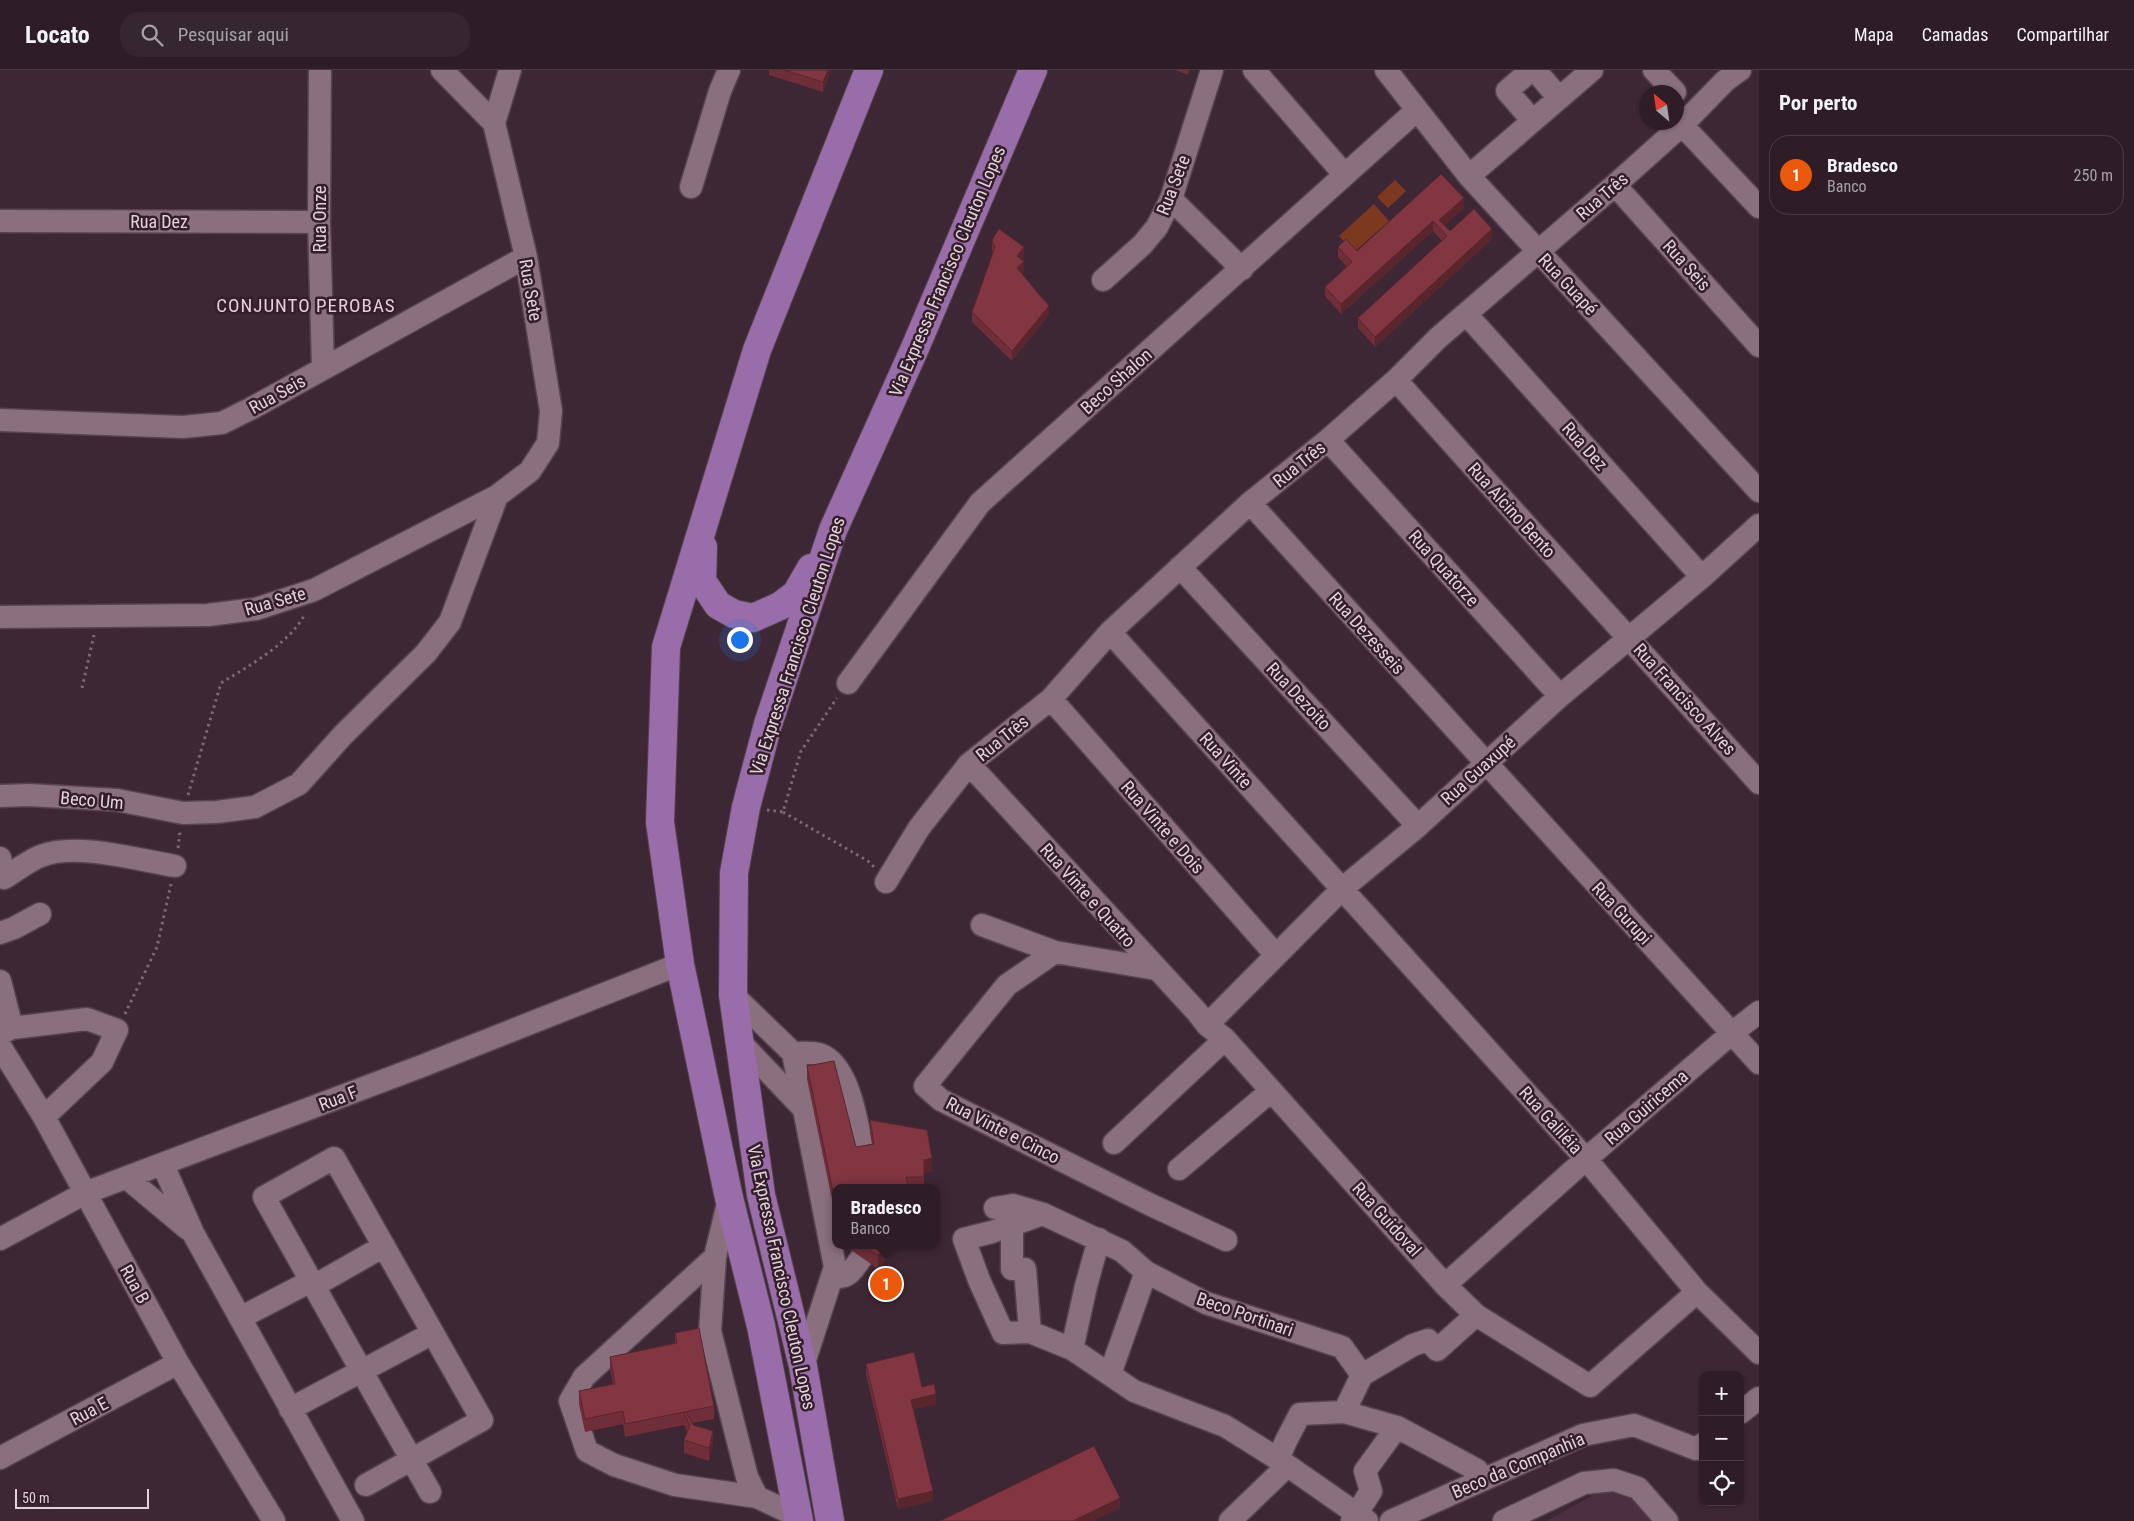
<!DOCTYPE html>
<html lang="pt">
<head>
<meta charset="utf-8">
<style>
  body { margin:0; font-family:"Roboto Condensed",sans-serif; background:#36262f; color:#f1f3f6 }
  .controls { position:absolute; right:15px; bottom:15px; display:grid; overflow:hidden; border-radius:10px; box-shadow:0 1px 4px #0004 }
  .controls button { width:45px; height:45px; display:grid; place-items:center; padding:0; border:0; border-bottom:1px solid #493b44; background:#2e1d27; color:#f1f3f6; font:25px sans-serif }
  .compass { position:absolute; left:1639px; top:15px; width:45px; height:45px; border-radius:50%; background:#2e1d27; box-shadow:0 1px 4px #0004; rotate:331deg }
  .scale { position:absolute; left:15px; bottom:12px; width:134px; box-sizing:border-box; padding-left:5px; border:2px solid #e2d3db; border-top:0; font-size:14px; line-height:18px; white-space:nowrap; color:#e2d3db; -webkit-text-stroke:4px #331e2a; paint-order:stroke }
  .you { position:absolute; left:739px; top:569px; width:18px; height:18px; margin:-12px; border:4px solid #fff; border-radius:50%; background:#1a73e8; box-shadow:0 0 0 8px #1a73e833 }
  .badge { display:grid; place-items:center; width:32px; height:32px; border-radius:50%; background:#ea580c; color:#fff; font-size:16px; font-weight:700 }
  .pin { position:absolute; translate:-50% -50%; border:2px solid #fff; box-shadow:0 1px 5px #0006 }
  .popup { position:absolute; left:832px; top:1114px; width:108px; height:65px; box-sizing:border-box; display:grid; place-content:center; border-radius:10px; background:#2e1d27; filter:drop-shadow(0 1px 4px #0005); font-size:16px; white-space:nowrap; color:#a7a2a7 }
  .popup b { font-size:19px; color:#f1f3f6 }
  .popup::after { content:''; position:absolute; left:50%; top:100%; margin-left:-10px; border:10px solid transparent; border-top-color:#2e1d27 }
  .list { margin:0; padding:0; list-style:none }
  h2 { display:flex; justify-content:space-between; align-items:center; height:65px; margin:0; padding:0 20px; font-size:21px }
  h2 small { font-size:16px; font-weight:400; color:#a7a2a7 }
  .list li { display:grid; grid-template-columns:32px 1fr auto; gap:15px; align-items:center; box-sizing:border-box; height:80px; margin:0 10px 10px; padding:0 10px; border:1px solid #493b44; border-radius:20px }
  .list b { display:block; font-size:19px; white-space:nowrap }
  .list p { margin:0; font-size:16px; white-space:nowrap; color:#a7a2a7 }
  .list em { font-size:16px; font-style:normal; color:#a7a2a7 }
  .icon { flex:none; width:28px; height:28px; fill:none; stroke:currentColor; stroke-width:2; stroke-linecap:round; stroke-linejoin:round }
  .map { position:relative; flex:none; width:1759px; height:1451px; overflow:hidden }
  header { display:flex; align-items:center; gap:30px; box-sizing:border-box; height:70px; padding:0 25px; background:#2e1d27; border-bottom:1px solid #493b44 }
  header strong { font-size:24px }
  nav { display:flex; gap:28px; margin-inline-start:auto; font-size:18px }
  .search { width:350px; height:45px; background:#36262f; display:flex; align-items:center; gap:12px; box-sizing:border-box; padding:0 18px; border-radius:20px; color:#a7a2a7; font-size:19px }
  main { display:flex }
  aside { flex:1; background:#2e1d27 }
  .map>svg:first-child { display:block }
  .built { fill:#4c2f40 }
  .green { fill:#7d3920 }
  .lines { fill:none; stroke-linecap:round; stroke-linejoin:round }
  .minor-casing { stroke:#55434e; stroke-width:25 }
  .highway-casing { stroke:#55434e; stroke-width:30 }
  .path { stroke:#7d6974; stroke-width:3; stroke-dasharray:2.5 4; stroke-linecap:butt }
  .minor { stroke:#8a6f7e; stroke-width:22 }
  .highway { stroke:#986da9; stroke-width:28 }
  .wall { fill:#6f2e39 }
  .shaded-wall { fill:#5a262e }
  .building { fill:#813642; stroke:#5a262e }
  .labels { text-anchor:middle; dominant-baseline:central; stroke-width:5; stroke-linejoin:round; paint-order:stroke }
  .street-label { font-size:18px; fill:#e2d3db; stroke:#331e2a }
  .neighbourhood-label { font-size:19px; letter-spacing:1px; fill:#e9ccdb; stroke:#331e2a }
</style>
</head>
<body>
<header>
<strong>Locato</strong>
<div class="search"><svg class="icon" aria-label="search" viewBox="0 0 24 24"><circle cx="10" cy="10" r="6"/><path d="M15 15l6 6"/></svg>Pesquisar aqui</div>
<nav><a>Mapa</a><a>Camadas</a><a>Compartilhar</a></nav>
</header>
<main>
<div class="map">
<svg width="1759" height="1451" viewBox="0 0 1759 1451">
  <rect width="100%" height="100%" fill="#3e2734"/>
  <path class="built" d="M1621 1410 1676 1451H1546Z"/>
  <path class="green" d="M1395 110 1406 121 1388 138 1377 127Z
    M1374 134 1389 151 1354 182 1339 166Z"/>
  <g class="lines">
    <defs>
      <path id="minor" d="M320 0 319 152 323 298
        M442 0 494 53
        M1254 0 1344 104
        M1386 0 1469 106 1759 421
        M1531 0 1507 21 1533 51
        M1535 0 1559 28
        M1654 0 1675 22
        M1682 55 1759 137
        M1469 106 1592 0
        M1615 115 1759 276
        M691 117 720 21 729 0
        M1171 129 1242 199
        M0 151 319 152
        M1103 210 1142 175 1157 157 1171 129 1212 0
        M1467 245 1702 507
        M1396 310C1516 446 1639 578 1759 713
        M0 350 183 357 222 353 252 338 526 187
        M1328 370 1560 626
        M1250 433 1759 993
        M1180 497 1418 756
        M0 547 208 545 256 539 314 520 497 426 530 401 548 373 551 341 526 187 494 53 510 0
        M1110 562 1586 1089 1697 1222 1759 1283
        M848 613 980 433 1417 40
        M1051 629 1275 884
        M969 694 1197 942 1207 955 1225 969 1445 1215 1476 1245 1590 1316 1697 1222
        M0 726 29 725 117 730 183 743 217 742 255 737 299 714 343 665 426 583 450 552 497 426
        M0 788 4 808C16 801 28 791 41 786 75 772 139 790 175 796
        M886 812 919 758 969 694 1051 629 1110 562 1250 433 1328 370 1396 310 1438 268 1615 115 1682 55 1725 11 1740 0
        M982 855 1055 882 1156 899
        M0 863 14 858 40 844
        M1055 882 1007 915 925 1016 941 1030 1149 1134 1226 1170
        M0 911 12 958
        M733 925 793 983 835 1197 803 1296
        M1207 955 1343 818 1418 756 1560 626 1702 507 1759 455
        M0 964 12 958 87 949 117 960 102 992 44 1047
        M739 971 803 1038
        M0 976 44 1047 178 1293 274 1451
        M793 983C804 983 818 981 827 988 852 1006 858 1060 864 1088
        M1114 1073 1225 969
        M163 1095 193 1163 353 1451
        M1179 1099 1271 1021
        M127 1108 188 1159
        M729 1129 715 1187 710 1261 747 1407 757 1427 799 1447
        M995 1138 1013 1135 1043 1144 1122 1181 1146 1202 1206 1233 1342 1277 1362 1305
        M1043 1144 992 1162 964 1169 979 1210 1003 1263 1030 1262 1072 1279 1134 1321 1225 1356 1278 1389 1367 1451
        M1012 1156V1199H1025L1030 1262
        M0 1169 85 1123 422 996 680 894
        M715 1187 584 1307 570 1331 587 1381 614 1395 675 1415 757 1427
        M832 1207C850 1209 852 1200 862 1187
        M1445 1215 1586 1089 1732 963 1759 942
        M314 1216 384 1176
        M240 1248 311 1211
        M1072 1279 1086 1216 1099 1169
        M1110 1304 1146 1202
        M290 1339 433 1263
        M1344 1342 1397 1357 1477 1400 1483 1409
        M1740 1343 1759 1328
        M0 1388 178 1293
        M1278 1389 1286 1371 1300 1344 1344 1342 1362 1305 1413 1275 1428 1270 1437 1280 1476 1245
        M366 1415 482 1350 334 1088 264 1127C319 1225 374 1324 430 1422
        M1230 1451 1287 1396
        M1352 1451 1371 1421 1365 1401 1397 1357
        M1391 1451 1583 1365 1634 1355 1696 1379 1703 1374
        M1504 1451 1584 1413 1614 1410 1638 1418 1667 1451"/>
      <path id="highway" d="M703 477 702 511 718 535 734 544 753 548 780 536 796 524 811 498
        M799 1451 761 1256 729 1128 680 894 660 752 666 577 757 280 869 0
        M830 1451 803 1296 761 1125 733 925 734 803 746 737 768 654 833 460 915 278 1033 0"/>
    </defs>
    <use href="#minor" class="minor-casing"/>
    <use href="#highway" class="highway-casing"/>
    <path class="path" d="M82 618 94 565
      M188 725 221 613C249 596 290 573 305 544
      M767 740 783 742 801 681 837 628
      M783 742 868 791 874 797
      M178 778 180 762
      M125 944 157 877 171 814"/>
    <use href="#minor" class="minor"/>
    <use href="#highway" class="highway"/>
  </g>
  <path class="wall" d="M769 0H831L823 22 769 5Z
    M1175 0H1189L1188 5Z
    M1464 138 1444 156 1450 161 1492 169 1375 277 1358 258V248L1442 171 1433 161 1341 244 1325 226V217L1347 197 1338 187V177L1357 181Z
    M992 170 1024 187 1022 190 1024 201 1022 203 1049 245 1012 291 972 252V242L993 182 992 180Z
    M807 996 856 1077 872 1074 870 1063V1050L932 1101 924 1103V1118H836V1149L807 1009Z
    M844 1175H894V1179L878 1199Z
    M675 1263 714 1336V1349L692 1353 713 1374 709 1391 684 1383V1370L687 1362 684 1355 625 1367 623 1354 585 1362 579 1334V1321L613 1314 610 1300V1287L675 1273Z
    M866 1294 936 1334 914 1339 933 1431 898 1439 866 1304Z"/>
  <path class="shaded-wall" d="M828 0H831L823 22V12Z
    M1464 128V138L1441 159 1439 150Z
    M1433 151V161L1341 244V234Z
    M1492 159V169L1375 277V267Z
    M1024 177V187L1017 196V186Z
    M1024 192V201L1017 208V198Z
    M1049 236V245L1012 291V281Z
    M932 1088V1101L924 1103V1090Z
    M887 1175H894V1179L878 1199V1186Z
    M936 1324V1334L911 1340V1330Z
    M713 1361V1374L709 1391V1378Z
    M933 1421V1431L898 1439V1429Z
    M1120 1428V1438L1093 1451H1073Z"/>
  <path class="building" d="M784 0H828L823 12Z
    M1441 104 1464 128 1439 150 1450 161 1474 139 1492 159 1375 267 1358 248 1447 166 1433 151 1341 234 1325 217 1352 192 1338 177 1346 169 1357 181Z
    M999 159 1024 177 1017 186 1024 192 1017 198 1049 236 1012 281 972 242 995 177 992 170Z
    M834 991 856 1077 874 1074 870 1050 927 1060 932 1088 924 1090V1107H906L909 1118H836V1136L807 996Z
    M863 1175H887L878 1186Z
    M699 1258 714 1336 625 1354 623 1341 585 1349 579 1321 615 1314 610 1287 677 1273 675 1263Z
    M914 1282 922 1317 934 1314 936 1324 911 1330 933 1421 898 1429 866 1294Z
    M686 1342 693 1355 713 1361 709 1378 684 1370 690 1355 684 1343Z
    M1094 1376 1120 1428 1073 1451H940Z"/>
  <g class="labels">
    <g class="street-label">
      <text transform="translate(1173 115) rotate(-69)">Rua Sete</text>
      <text transform="translate(1602 126) rotate(-41)">Rua Três</text>
      <text transform="translate(319 149) rotate(-90)">Rua Onze</text>
      <text x="159" y="151">Rua Dez</text>
      <text transform="translate(1687 195) rotate(48)">Rua Seis</text>
      <text transform="translate(947 201) rotate(-67)">Via Expressa Francisco Cleuton Lopes</text>
      <text transform="translate(1568 214) rotate(47)">Rua Guapé</text>
      <text transform="translate(531 220) rotate(80)">Rua Sete</text>
      <text transform="translate(1116 311) rotate(-42)">Beco Shalon</text>
      <text transform="translate(277 324) rotate(-29)">Rua Seis</text>
      <text transform="translate(1585 376) rotate(48)">Rua Dez</text>
      <text transform="translate(1299 394) rotate(-39)">Rua Três</text>
      <text transform="translate(1512 440) rotate(48)">Rua Alcino Bento</text>
      <text transform="translate(1444 498) rotate(48)">Rua Quatorze</text>
      <text transform="translate(275 531) rotate(-16)">Rua Sete</text>
      <text transform="translate(1367 563) rotate(48)">Rua Dezesseis</text>
      <text transform="translate(797 576) rotate(-72)">Via Expressa Francisco Cleuton Lopes</text>
      <text transform="translate(1299 626) rotate(47)">Rua Dezoito</text>
      <text transform="translate(1685 629) rotate(48)">Rua Francisco Alves</text>
      <text transform="translate(1002 668) rotate(-39)">Rua Três</text>
      <text transform="translate(1226 690) rotate(48)">Rua Vinte</text>
      <text transform="translate(1478 700) rotate(-42)">Rua Guaxupé</text>
      <text transform="translate(92 730) rotate(5)">Beco Um</text>
      <text transform="translate(1163 757) rotate(49)">Rua Vinte e Dois</text>
      <text transform="translate(1088 825) rotate(48)">Rua Vinte e Quatro</text>
      <text transform="translate(1622 843) rotate(47)">Rua Gurupi</text>
      <text transform="translate(338 1028) rotate(-21)">Rua F</text>
      <text transform="translate(1646 1037) rotate(-41)">Rua Guiricema</text>
      <text transform="translate(1551 1050) rotate(48)">Rua Galiléia</text>
      <text transform="translate(1003 1060) rotate(27)">Rua Vinte e Cinco</text>
      <text transform="translate(1387 1149) rotate(48)">Rua Guidoval</text>
      <text transform="translate(782 1207) rotate(78)">Via Expressa Francisco Cleuton Lopes</text>
      <text transform="translate(135 1214) rotate(61)">Rua B</text>
      <text transform="translate(1245 1244) rotate(19)">Beco Portinari</text>
      <text transform="translate(89 1341) rotate(-28)">Rua E</text>
      <text transform="translate(1518 1395) rotate(-23)">Beco da Companhia</text>
    </g>
    <g class="neighbourhood-label">
      <text x="306" y="235">CONJUNTO PEROBAS</text>
    </g>
  </g>
</svg>
<div class="controls">
<button>+</button>
<button>−</button>
<button><svg class="icon" aria-label="locate" viewBox="0 0 24 24"><circle cx="12" cy="12" r="6"/><path d="M12 2v4M12 18v4M2 12h4M18 12h4"/></svg></button>
</div>
<svg class="compass" viewBox="-18 -18 36 36"><path d="M0-13l5 13h-10z" fill="#e53935"/><path d="M0 13l5-13h-10z" fill="#a7a2a7"/></svg>
<div class="scale">50 m</div>
<div class="you"></div>
<div class="pin badge" style="left:886px;top:1214px">1</div>
<div class="popup"><b>Bradesco</b>Banco</div>
</div>
<aside>
<h2>Por perto<small></small></h2>
<ul class="list">
<li><span class="badge">1</span><div><b>Bradesco</b><p>Banco</p></div><em>250 m</em></li>
</ul>
</aside>
</main>
</body>
</html>
